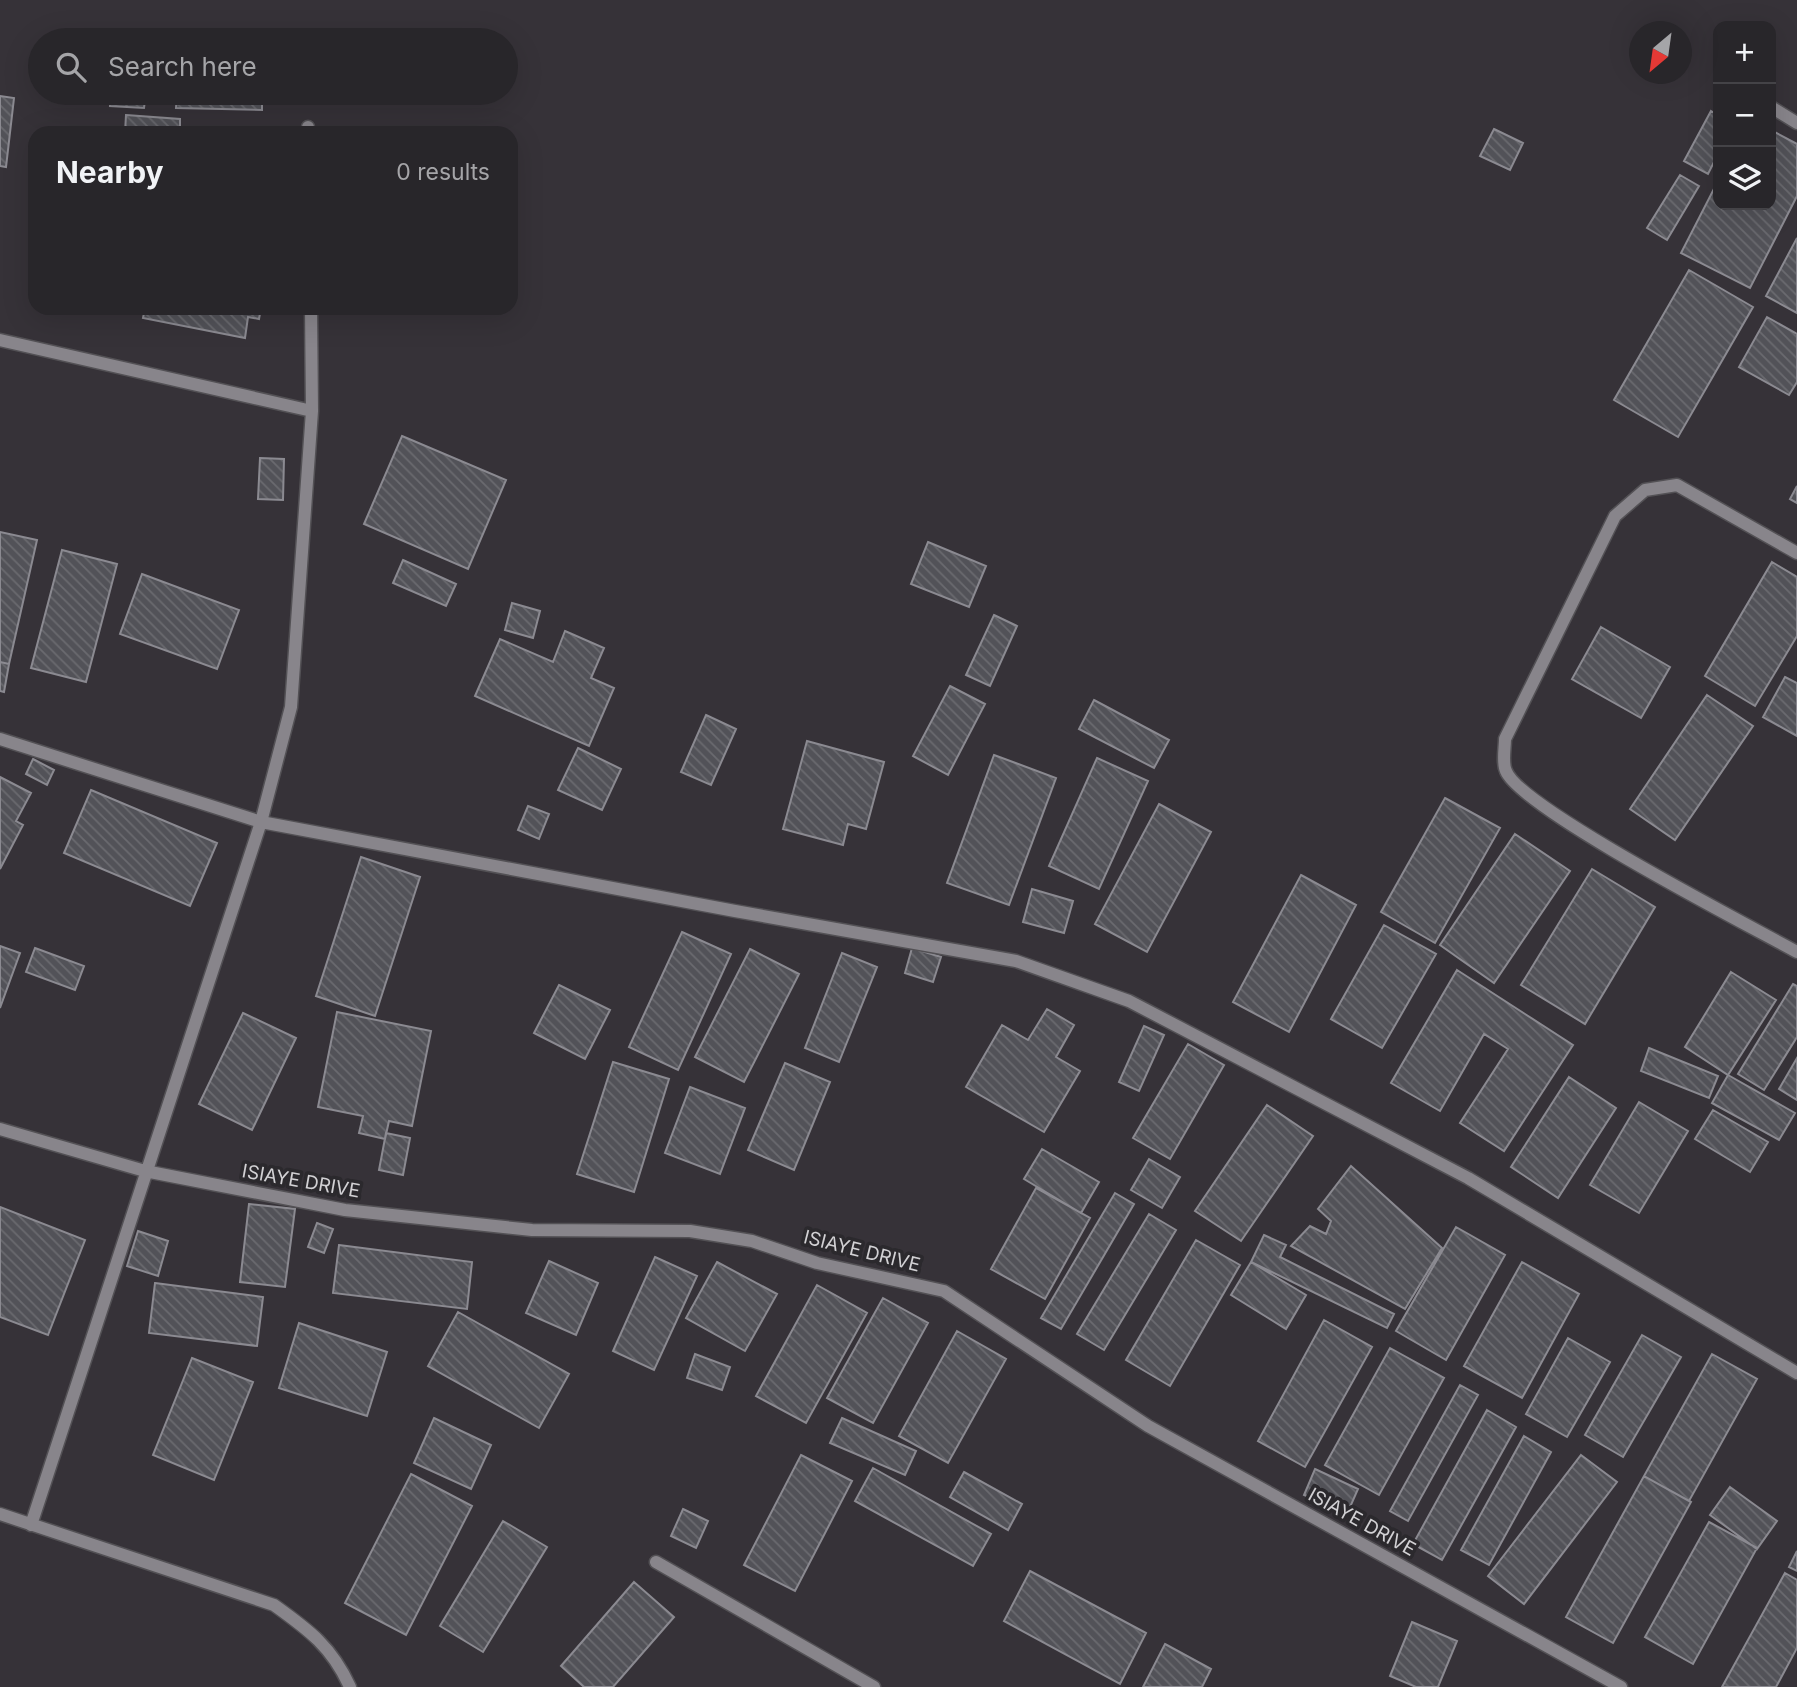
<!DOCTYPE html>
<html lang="en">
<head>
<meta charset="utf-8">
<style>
  body { margin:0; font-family:Inter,sans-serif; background:#343236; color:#f1f3f6 }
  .controls { position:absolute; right:21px; top:21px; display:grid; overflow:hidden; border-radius:14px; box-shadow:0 7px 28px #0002 }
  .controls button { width:63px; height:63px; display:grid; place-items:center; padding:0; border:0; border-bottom:2px solid #444347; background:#28262a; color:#f1f3f6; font:35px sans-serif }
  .compass { position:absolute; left:1629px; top:21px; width:63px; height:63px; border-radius:50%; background:#28262a; box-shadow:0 7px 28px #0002; rotate:209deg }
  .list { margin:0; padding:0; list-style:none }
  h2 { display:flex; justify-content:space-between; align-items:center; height:91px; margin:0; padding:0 28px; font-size:30px }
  h2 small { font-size:23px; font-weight:400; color:#a5a5a8 }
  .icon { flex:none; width:38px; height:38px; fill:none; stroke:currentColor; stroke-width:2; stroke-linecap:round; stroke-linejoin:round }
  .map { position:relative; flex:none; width:1797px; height:1687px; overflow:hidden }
  .search { position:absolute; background:#28262a; box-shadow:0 7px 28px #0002; left:28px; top:28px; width:490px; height:77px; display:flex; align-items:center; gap:18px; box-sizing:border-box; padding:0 24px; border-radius:38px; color:#a5a5a8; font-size:26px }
  .panel { position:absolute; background:#28262a; box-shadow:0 7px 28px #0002; left:28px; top:126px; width:490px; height:189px; border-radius:21px }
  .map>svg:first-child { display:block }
  .building { fill:url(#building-back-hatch); stroke:#8b8a91; stroke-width:2 }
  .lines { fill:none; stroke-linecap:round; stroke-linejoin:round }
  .minor-casing { stroke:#535155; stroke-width:15 }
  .minor { stroke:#88858b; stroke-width:12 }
  .labels { text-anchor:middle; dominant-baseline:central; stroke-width:7; stroke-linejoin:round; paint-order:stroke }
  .street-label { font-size:19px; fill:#d2d1d4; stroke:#2b292d }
</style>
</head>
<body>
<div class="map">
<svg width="1797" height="1687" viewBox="0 0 1797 1687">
  <defs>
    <pattern id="building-back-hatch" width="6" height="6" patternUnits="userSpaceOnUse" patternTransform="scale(1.75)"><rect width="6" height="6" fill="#525258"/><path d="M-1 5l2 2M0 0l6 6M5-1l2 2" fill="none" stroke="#6a6a6f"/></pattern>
  </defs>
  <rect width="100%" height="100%" fill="#363238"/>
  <path class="building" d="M178 35 263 38V40H178Z
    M111 93H146L144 108 110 106Z
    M177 93H262V110L176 108Z
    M0 96 14 98 6 167 0 166Z
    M1711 111 1718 115V154L1708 174 1684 161Z
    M126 115 180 119V133H125Z
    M1494 129 1523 143 1510 170 1480 156Z
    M1771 130 1797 144V196L1750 288 1681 253 1718 181V205H1771Z
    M1680 175 1699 186 1667 240 1647 228Z
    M1797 238V313L1766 296Z
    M1689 270 1753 307 1678 437 1614 400Z
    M145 308H261L259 319 248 317 245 338 143 318Z
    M1767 317 1797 334V382L1789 395 1739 367Z
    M402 436 506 480 468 569 364 524Z
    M260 458 284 459 283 500 258 499Z
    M1797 486V503L1790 499Z
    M0 532 37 540 9 664 0 662Z
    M928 542 986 566 969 607 911 584Z
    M62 550 117 564 86 682 31 668Z
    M403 560 456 584 446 606 393 583Z
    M1772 562 1797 577V636L1755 706 1705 676Z
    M142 574 239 610 217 669 120 634Z
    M512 603 540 611 533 638 505 630Z
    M994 615 1017 626 990 686 966 675Z
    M1601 627 1670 667 1641 718 1572 679Z
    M565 631 604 648 591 678 614 688 589 746 475 696 500 639 553 662Z
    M0 662 9 664 4 692 0 691Z
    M1785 677 1797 683V736L1763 717Z
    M950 686 985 704 948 775 913 756Z
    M1707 695 1753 726 1675 840 1630 809Z
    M1094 700 1169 740 1154 768 1079 729Z
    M706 715 736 729 711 785 681 772Z
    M807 741 884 762 866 829 848 824 843 845 783 829Z
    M578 748 621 769 602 810 558 790Z
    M994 755 1056 778 1009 905 947 883Z
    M1097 758 1148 781 1099 889 1049 866Z
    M33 759 54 770 47 785 26 774Z
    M0 777 31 793 16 821 23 825 0 869Z
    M91 790 217 843 190 906 64 853Z
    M1445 798 1500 828 1435 943 1381 912Z
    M1159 804 1211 832 1147 952 1095 924Z
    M528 806 549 814 539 839 518 830Z
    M1515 834 1570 871 1494 983 1440 945Z
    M361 857 420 877 375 1016 316 996Z
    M1592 869 1655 907 1585 1024 1521 985Z
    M1301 875 1356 905 1289 1032 1233 1002Z
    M1032 889 1073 901 1064 933 1023 922Z
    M1384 925 1436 954 1382 1048 1331 1019Z
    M682 932 731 954 678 1070 629 1047Z
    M0 946 20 953 0 1008Z
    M35 948 84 966 75 990 26 972Z
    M912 948 941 957 933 982 905 973Z
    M750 949 799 974 744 1082 695 1057Z
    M842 953 877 967 839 1062 805 1048Z
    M1457 970 1573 1045 1504 1151 1460 1123 1508 1049 1484 1034 1440 1111 1391 1083Z
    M1731 972 1776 1000 1728 1075 1685 1047Z
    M1793 984 1797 986V1037L1764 1090 1738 1074Z
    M559 985 610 1010 585 1059 534 1033Z
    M1047 1009 1074 1025 1056 1057 1080 1071 1044 1132 966 1087 1002 1025 1028 1040Z
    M337 1012 431 1031 412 1126 389 1121 385 1139 359 1133 363 1116 318 1107Z
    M243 1013 296 1038 252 1130 199 1104Z
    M1144 1026 1164 1035 1139 1091 1119 1082Z
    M1188 1044 1224 1065 1170 1159 1133 1138Z
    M1649 1048 1718 1076 1709 1098 1641 1071Z
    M1797 1058V1100L1779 1089Z
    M613 1062 669 1079 634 1192 577 1174Z
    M785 1063 830 1082 794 1170 748 1150Z
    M1728 1075 1795 1113 1779 1140 1712 1103Z
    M1569 1077 1616 1108 1558 1198 1511 1167Z
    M690 1087 745 1108 720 1174 665 1153Z
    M1639 1102 1688 1131 1639 1213 1590 1185Z
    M1267 1105 1313 1136 1241 1241 1195 1211Z
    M1713 1110 1768 1142 1750 1172 1695 1139Z
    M386 1133 410 1138 403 1175 379 1170Z
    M1042 1149 1099 1182 1081 1213 1024 1179Z
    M1149 1159 1180 1177 1162 1208 1131 1190Z
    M1351 1166 1442 1248 1405 1309 1291 1246 1310 1226 1326 1234 1331 1221 1318 1209Z
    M1036 1188 1090 1218 1045 1299 991 1269Z
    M1115 1193 1134 1204 1061 1329 1041 1318Z
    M249 1204 295 1209 285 1287 240 1282Z
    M0 1207 85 1240 48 1335 0 1317Z
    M1149 1214 1176 1230 1104 1350 1077 1334Z
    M317 1223 333 1229 324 1253 308 1247Z
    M1456 1227 1505 1255 1446 1360 1396 1331Z
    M138 1231 168 1241 158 1276 127 1266Z
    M1264 1235 1286 1245 1280 1257 1394 1314 1387 1328 1251 1262Z
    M1196 1240 1240 1265 1170 1386 1126 1360Z
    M339 1245 472 1262 467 1309 333 1293Z
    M655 1257 697 1276 654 1370 613 1351Z
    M549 1261 598 1283 576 1335 526 1313Z
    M717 1262 777 1294 745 1351 686 1318Z
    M1251 1262 1306 1295 1286 1329 1231 1295Z
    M1522 1262 1579 1294 1522 1398 1464 1366Z
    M155 1283 263 1297 257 1346 149 1333Z
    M817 1285 867 1313 806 1423 756 1396Z
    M883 1298 928 1323 873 1423 827 1398Z
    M458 1312 569 1374 539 1428 428 1366Z
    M1324 1320 1372 1347 1305 1467 1258 1441Z
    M299 1323 387 1352 367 1416 279 1388Z
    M957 1331 1006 1359 948 1463 899 1436Z
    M1642 1335 1681 1357 1623 1457 1585 1435Z
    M1568 1338 1610 1362 1567 1437 1526 1414Z
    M1390 1348 1444 1378 1379 1495 1325 1465Z
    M695 1354 730 1367 722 1390 687 1378Z
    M1712 1354 1757 1379 1689 1501 1644 1476Z
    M192 1358 253 1382 214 1480 153 1455Z
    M1460 1385 1478 1395 1408 1521 1390 1511Z
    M1487 1410 1516 1427 1442 1560 1413 1544Z
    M434 1418 491 1445 471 1489 414 1463Z
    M842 1418 916 1451 905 1475 830 1443Z
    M1524 1436 1551 1452 1489 1565 1461 1550Z
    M801 1455 852 1481 795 1591 744 1565Z
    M1581 1455 1617 1482 1524 1604 1488 1576Z
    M873 1468 991 1534 973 1566 855 1501Z
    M1315 1469 1358 1489 1347 1514 1304 1495Z
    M964 1472 1022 1504 1008 1530 950 1497Z
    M411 1474 472 1506 406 1635 345 1603Z
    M1644 1476 1691 1502 1613 1643 1566 1617Z
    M1730 1487 1777 1521 1757 1549 1710 1515Z
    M683 1509 708 1521 696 1548 671 1536Z
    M503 1521 547 1547 483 1652 440 1626Z
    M1709 1522 1757 1548 1693 1664 1645 1637Z
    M1797 1551V1571L1789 1567Z
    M1030 1571 1146 1633 1120 1684 1004 1621Z
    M1785 1573 1797 1580V1648L1776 1687H1722Z
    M634 1582 674 1617 613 1687H584L561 1666Z
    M1412 1622 1457 1641 1438 1687H1416L1390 1676Z
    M1165 1644 1211 1669 1202 1687H1143Z"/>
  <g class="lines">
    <defs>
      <path id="minor" d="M1771 107 1797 123
        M308 127V133
        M0 340 312 411
        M1797 553 1677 485 1645 490 1615 516 1505 739C1505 748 1502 763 1506 771 1520 808 1750 926 1797 952
        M0 739 261 822 735 911 1016 961 1129 1001 1468 1178 1797 1373
        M0 1129 145 1171 345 1210 532 1230 690 1231 752 1241 817 1263 944 1291 1148 1426 1621 1687
        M0 1514 274 1605C309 1630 332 1647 350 1687
        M31 1525 261 822 291 707 312 411 311 308
        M656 1562 874 1687"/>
    </defs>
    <use href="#minor" class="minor-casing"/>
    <use href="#minor" class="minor"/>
  </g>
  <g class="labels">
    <g class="street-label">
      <text transform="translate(301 1181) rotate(10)">ISIAYE DRIVE</text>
      <text transform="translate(862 1251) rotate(14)">ISIAYE DRIVE</text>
      <text transform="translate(1362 1522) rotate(29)">ISIAYE DRIVE</text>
    </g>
  </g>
</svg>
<div class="controls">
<button>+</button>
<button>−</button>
<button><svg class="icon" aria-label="layers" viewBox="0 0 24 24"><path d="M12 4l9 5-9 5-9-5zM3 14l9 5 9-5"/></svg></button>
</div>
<svg class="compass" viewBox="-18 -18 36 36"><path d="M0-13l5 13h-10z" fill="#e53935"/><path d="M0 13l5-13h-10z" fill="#a5a5a8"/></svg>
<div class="search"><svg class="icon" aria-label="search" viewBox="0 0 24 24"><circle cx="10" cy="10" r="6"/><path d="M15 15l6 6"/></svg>Search here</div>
<section class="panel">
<h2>Nearby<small>0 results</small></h2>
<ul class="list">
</ul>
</section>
</div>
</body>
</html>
